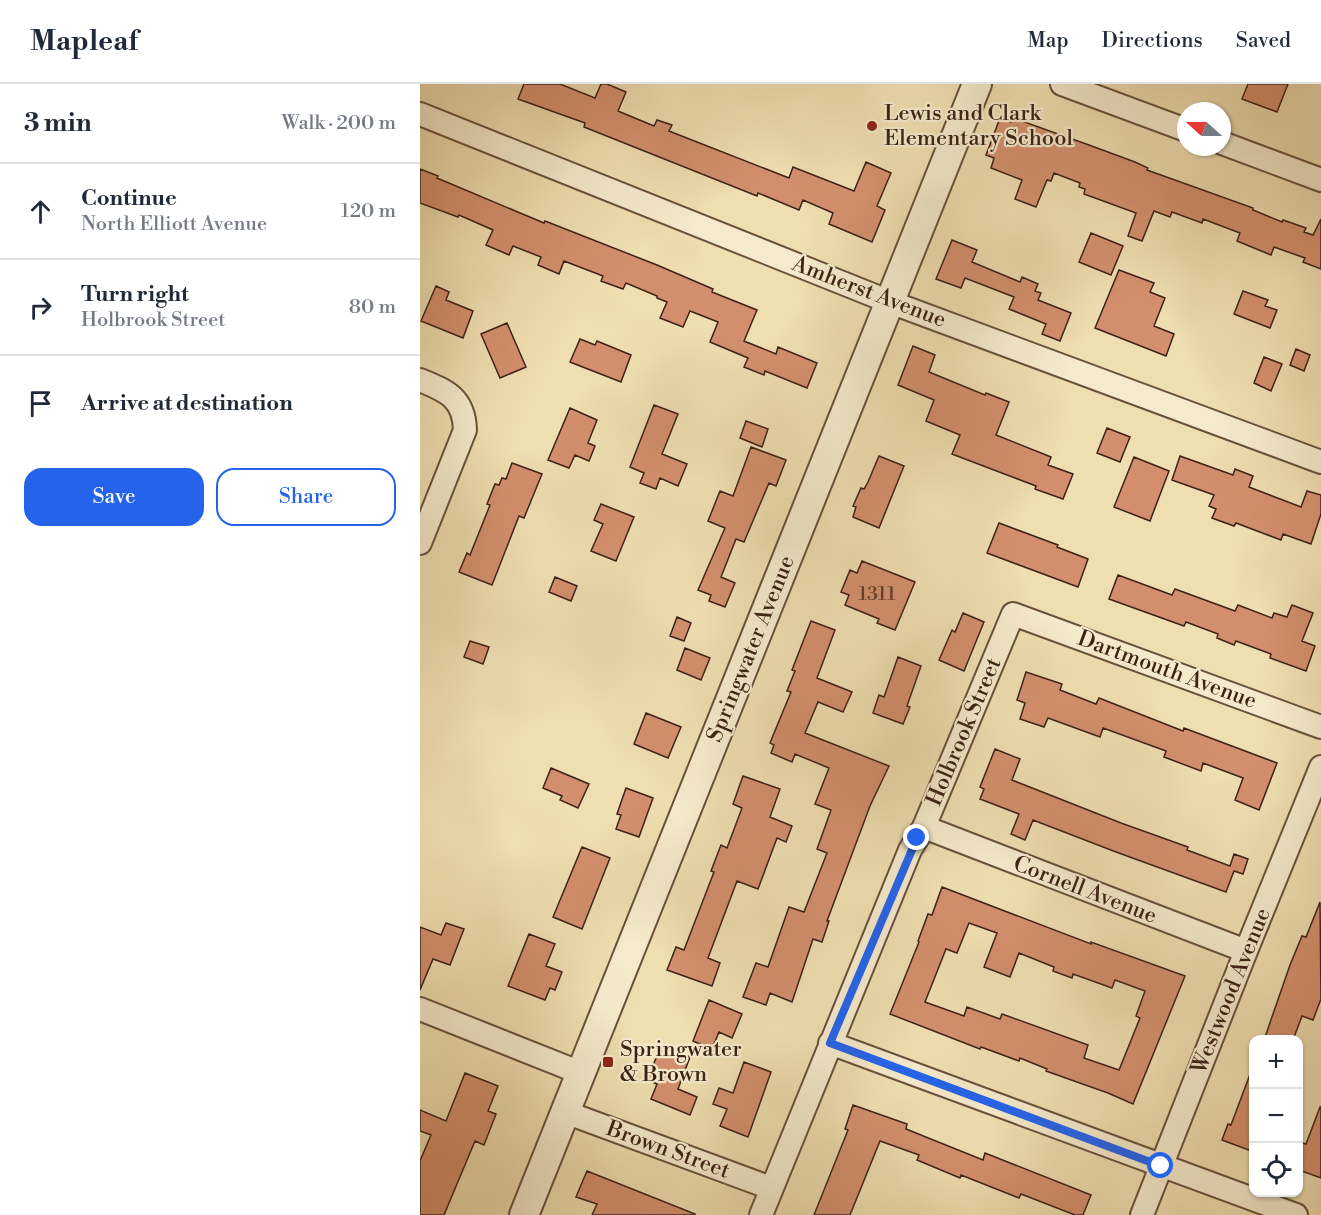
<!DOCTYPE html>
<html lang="en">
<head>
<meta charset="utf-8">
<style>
  body { margin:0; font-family:"Libre Bodoni",serif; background:#f6f6f7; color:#1f2937 }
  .controls { position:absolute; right:18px; bottom:18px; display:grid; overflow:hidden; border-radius:12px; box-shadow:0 2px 4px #0004 }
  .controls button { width:54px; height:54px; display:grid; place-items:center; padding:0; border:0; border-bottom:2px solid #e0e1e3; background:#fff; color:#1f2937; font:30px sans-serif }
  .compass { position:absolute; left:757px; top:18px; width:54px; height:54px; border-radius:50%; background:#fff; box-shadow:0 2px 4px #0004; rotate:291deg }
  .stop { position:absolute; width:18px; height:18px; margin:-14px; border:4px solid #2563eb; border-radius:50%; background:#fff }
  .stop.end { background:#2563eb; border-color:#fff; box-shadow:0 2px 6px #0008 }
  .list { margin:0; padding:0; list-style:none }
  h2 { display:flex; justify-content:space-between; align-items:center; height:78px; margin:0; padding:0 24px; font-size:26px }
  h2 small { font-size:20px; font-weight:400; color:#747a83 }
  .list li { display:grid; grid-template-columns:39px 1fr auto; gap:18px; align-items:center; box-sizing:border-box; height:96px; padding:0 24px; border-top:2px solid #e0e1e3 }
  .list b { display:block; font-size:22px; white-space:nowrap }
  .list p { margin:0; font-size:20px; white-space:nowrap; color:#747a83 }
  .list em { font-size:20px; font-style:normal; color:#747a83 }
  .actions { display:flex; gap:12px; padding:18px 24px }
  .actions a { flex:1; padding:14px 0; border:2px solid #2563eb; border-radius:18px; text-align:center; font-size:21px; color:#2563eb }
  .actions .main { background:#2563eb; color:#fff }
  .icon { flex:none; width:33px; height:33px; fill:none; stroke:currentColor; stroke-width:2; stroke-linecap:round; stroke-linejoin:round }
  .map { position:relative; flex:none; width:901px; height:1131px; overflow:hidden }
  header { display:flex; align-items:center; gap:36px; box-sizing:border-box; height:84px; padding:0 30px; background:#fff; border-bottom:2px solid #e0e1e3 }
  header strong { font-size:28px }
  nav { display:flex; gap:33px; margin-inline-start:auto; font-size:21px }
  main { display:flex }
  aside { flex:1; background:#fff }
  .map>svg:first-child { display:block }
  .building { fill:#d38f6d; stroke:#3d2216; stroke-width:1.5; fill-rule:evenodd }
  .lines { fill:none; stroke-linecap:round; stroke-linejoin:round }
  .minor-casing { stroke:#6a513c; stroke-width:26 }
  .tertiary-casing { stroke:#6a513c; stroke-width:32 }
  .minor { stroke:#f5eacc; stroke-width:22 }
  .tertiary { stroke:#f5eacc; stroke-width:28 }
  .route { stroke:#2563eb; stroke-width:8 }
  .poi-dot { fill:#8f2418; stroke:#f5eacc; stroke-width:2 }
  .labels { text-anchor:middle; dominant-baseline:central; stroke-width:4.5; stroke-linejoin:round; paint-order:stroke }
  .number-label { font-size:20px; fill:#623d2c }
  .poi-label { font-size:22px; fill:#3d2216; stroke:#f5eacc; text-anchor:start }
  .street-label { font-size:22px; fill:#3d2216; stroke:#f5eacc }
</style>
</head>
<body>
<header>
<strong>Mapleaf</strong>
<nav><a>Map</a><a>Directions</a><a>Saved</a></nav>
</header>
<main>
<aside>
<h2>3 min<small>Walk · 200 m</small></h2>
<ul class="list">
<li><svg class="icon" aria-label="ahead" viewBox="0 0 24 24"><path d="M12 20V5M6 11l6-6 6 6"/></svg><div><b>Continue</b><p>North Elliott Avenue</p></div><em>120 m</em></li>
<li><svg class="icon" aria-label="right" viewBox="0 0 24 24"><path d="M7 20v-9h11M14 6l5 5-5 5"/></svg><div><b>Turn right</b><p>Holbrook Street</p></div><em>80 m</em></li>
<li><svg class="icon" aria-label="arrive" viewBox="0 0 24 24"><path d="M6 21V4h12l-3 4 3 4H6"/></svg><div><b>Arrive at destination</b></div></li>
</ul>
<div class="actions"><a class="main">Save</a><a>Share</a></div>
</aside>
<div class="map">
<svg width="901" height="1131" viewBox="0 0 901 1131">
  <rect width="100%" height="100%" fill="#efdeb0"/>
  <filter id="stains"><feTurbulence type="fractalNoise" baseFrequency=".00333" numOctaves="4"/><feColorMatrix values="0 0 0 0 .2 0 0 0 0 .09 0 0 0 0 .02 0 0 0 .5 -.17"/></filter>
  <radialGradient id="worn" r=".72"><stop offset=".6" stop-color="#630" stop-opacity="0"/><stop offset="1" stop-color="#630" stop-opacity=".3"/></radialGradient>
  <path class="building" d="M104 0H140L175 14 181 0H187L206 8 198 27 234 42 237 36 252 41 249 47 369 94 373 83 434 107 446 78 471 89 457 122 465 126 452 158 409 140 413 129 383 116 379 126 338 109 337 112 164 43 165 39 98 15Z
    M828 0H868L857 28 822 15Z
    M580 34 591 38 593 34 669 61 715 78 728 84 727 86 833 124V126L862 138 863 136 886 144 884 148 893 151 901 135V185L883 178 885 174 854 163 851 171 817 157 820 149 783 135 782 139 752 128 750 133 734 127 722 157 708 152 716 129 664 110 665 105 659 103 660 99 634 89 631 97 627 96 616 123 595 115 602 96 571 84 574 74 566 71Z
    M0 85 18 92 17 94 124 139 125 137 237 181 293 205 292 208 337 226 324 257 356 270 358 263 397 279 387 304 345 287 344 291 324 283 328 274 290 258 298 238 270 227 263 243 240 234 247 218 237 214V212L206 199 203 205 181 197 183 192 144 177 139 190 118 181 121 173 93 162 89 171 66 161 73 146 39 131 38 133 0 119Z
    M671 149 703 162 691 191 659 178Z
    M532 156 557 166 552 178 600 198 602 193 618 200 615 207 621 209 618 216 651 229 640 257 622 250 626 240 589 225 594 213 545 194 541 204 516 195Z
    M699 186 734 199 730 208 745 214 734 242 754 250 746 272 675 244Z
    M16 202 29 208 26 216 53 227 43 254 1 237Z
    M823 207 848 216 845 222 857 226 850 244 814 230Z
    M87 239 106 283 80 294 61 250Z
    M160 255 175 261 177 257 211 271 201 298 150 278Z
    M493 262 515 271 509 288 565 311 566 309 589 318 576 351 631 373 628 381 653 390 643 415 615 405 616 402 532 370 540 351 506 337 514 316 478 301Z
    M876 265 890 271 884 287 870 281Z
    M844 273 862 280 851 307 834 299Z
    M234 321 258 330 242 370 267 380 258 402 240 394 236 405 220 399 224 389 210 383Z
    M150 324 177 336 168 359 175 362 169 377 155 371 149 384 128 376Z
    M326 337 348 345 342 363 320 354Z
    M687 344 710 353 700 378 677 369Z
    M331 363 366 376 356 402 349 399 324 458 316 455 301 493 315 499 305 523 289 517 291 511 278 506 305 444 288 437 300 407 313 412Z
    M459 372 484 382 459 444 433 433 436 423 433 422 441 404 444 405 448 398Z
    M760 372 813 391 815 385 833 392 829 403 881 423 887 407 901 411V430L891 460 863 450 861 456 816 439 814 442 792 434 796 425 789 422 794 411 752 396Z
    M714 373 749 387 730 437 694 423Z
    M92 379 122 390 104 434 99 432 72 501 39 488 47 469 50 471 70 421 67 420 75 400 79 401 82 394 86 395Z
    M181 420 214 433 196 477 171 467 183 440 174 436Z
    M579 439 638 461 637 463 668 475 658 503 567 469Z
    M442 477 495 498 475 546 457 539 459 535 425 521 429 511 421 508 430 486 437 489Z
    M698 491 752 511 755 505 815 527 818 521 852 534 854 529 867 533 872 521 893 529 882 557 895 562 886 587 850 574 851 570 816 557 814 561 797 554 798 550 766 538 764 542 689 515Z
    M135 493 157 502 151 517 129 508Z
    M543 529 564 538 544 587 519 576 532 546 535 548Z
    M257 533 271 539 264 557 250 552Z
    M391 537 415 546 397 594 432 608 423 628 398 618 385 649 469 682 450 722 407 837H409L402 858 393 855 372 918 350 909 346 921 323 913 336 879 348 883 369 823 384 828 407 769 397 765 411 726 395 720 409 684 375 670 372 678 351 669 354 661 350 659 371 608 367 607 375 587 372 586Z
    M50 557 69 563 63 580 44 573Z
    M265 564 290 574 281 596 257 586Z
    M478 573 501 582 487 622 490 623 483 640 453 629 459 611 464 613Z
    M606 588 642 600 640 606 676 620 679 614 763 647 764 644 857 679 839 726 815 716 823 694 783 679 781 687 744 673 746 667 683 644 680 653 628 634 624 643 600 635 605 619 597 616Z
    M226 629 261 643 248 674 214 660Z
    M575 665 600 675 592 696 701 739 768 763 767 766 810 782 814 770 828 775 823 790 814 787 806 808 696 768 613 736 605 756 591 750 599 730 560 715 564 705 560 703Z
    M131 684 169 700 158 724 140 716 142 712 123 704Z
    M323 692 360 705 350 733 372 742 366 758 357 754 338 805 317 797 288 874 300 879 292 902 247 886 256 863 264 866 294 788 291 787 301 761 307 764 322 724 313 720Z
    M206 704 233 714 219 753 196 745 201 731 197 730Z
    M162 763 190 774 162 845 133 833Z
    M522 803 671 860V858L765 892 713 1020 688 1009 626 987 627 985 600 974 599 977 561 963 560 965 470 930 499 858 498 857 508 830 512 831ZM549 839 577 849 564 883 590 893 599 869 634 883 633 887 652 894 653 890 692 904 695 896 725 907 716 932 720 934 699 986 664 974 668 961 582 930 580 935 547 923 544 932 505 918 526 865 537 869Z
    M900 818 901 915 893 936 882 932 873 956H844L870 881 882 852 886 853Z
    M26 839 44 845 30 881 13 875 0 906V843L21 851Z
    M109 850 135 860 126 882 142 888 135 906 130 904 125 916 88 902Z
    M289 916 322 930 312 954 299 948 292 965 273 957Z
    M241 962 270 973 258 1005 277 1013 270 1031 231 1015 237 1000 227 996Z
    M324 978 351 988 328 1053 300 1042 307 1025 293 1020 299 1004 313 1009Z
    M832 985H834V1068L802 1056 808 1040 811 1041Z
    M45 989 78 1002 68 1027 76 1030 64 1061 55 1057 24 1131H0V1077L11 1051 0 1047V1026L26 1037Z
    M433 1021 487 1040 486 1045 563 1076 565 1069 671 1111 663 1131H655L601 1110 599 1114 541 1091 540 1094 497 1076 499 1071 460 1057 430 1131H394L428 1046 425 1045Z
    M900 1023H901V1094L879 1086V1071L883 1059 886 1060Z
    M167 1087 275 1130V1131H172L177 1120 156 1113Z"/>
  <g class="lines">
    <defs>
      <path id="minor" d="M642 0 766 46
        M0 30 470 218 901 378
        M802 59 901 96
        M0 296C27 307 44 314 45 346L0 459
        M504 743 826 867
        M0 925 161 989
        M410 959 876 1131
        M145 1028 351 1104
        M341 1131 490 766 504 743 593 530 901 643
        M722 1131 826 867 901 683"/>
      <path id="tertiary" d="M104 1131 557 0"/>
    </defs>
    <use href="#minor" class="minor-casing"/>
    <use href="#tertiary" class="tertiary-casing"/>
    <use href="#minor" class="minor"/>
    <use href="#tertiary" class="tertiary"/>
  </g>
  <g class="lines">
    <path class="route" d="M497 754 410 959 741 1082"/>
  </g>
  <g class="poi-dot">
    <circle cx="452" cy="42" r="6"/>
    <rect x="182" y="972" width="12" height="12" rx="3"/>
  </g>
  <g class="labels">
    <g class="number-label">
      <text x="457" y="510">1311</text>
    </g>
    <g class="poi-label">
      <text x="464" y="29">Lewis and Clark<tspan x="464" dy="25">Elementary School</tspan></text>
      <text x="200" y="965">Springwater<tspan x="200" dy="25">&amp; Brown</tspan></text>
    </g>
    <g class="street-label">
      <text transform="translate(449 208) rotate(21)">Amherst Avenue</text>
      <text transform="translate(331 565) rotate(-68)">Springwater Avenue</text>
      <text transform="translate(747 586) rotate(20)">Dartmouth Avenue</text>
      <text transform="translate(544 648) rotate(-67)">Holbrook Street</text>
      <text transform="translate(665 806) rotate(21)">Cornell Avenue</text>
      <text transform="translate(811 907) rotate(-68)">Westwood Avenue</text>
      <text transform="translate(248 1066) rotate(20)">Brown Street</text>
    </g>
  </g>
  <rect width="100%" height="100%" filter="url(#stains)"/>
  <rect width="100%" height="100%" fill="url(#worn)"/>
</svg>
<div class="controls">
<button>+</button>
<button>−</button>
<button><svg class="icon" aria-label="locate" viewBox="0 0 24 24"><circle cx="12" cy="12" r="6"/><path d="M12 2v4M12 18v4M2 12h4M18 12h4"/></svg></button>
</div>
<svg class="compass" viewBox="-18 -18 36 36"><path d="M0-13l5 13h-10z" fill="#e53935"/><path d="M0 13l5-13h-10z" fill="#747a83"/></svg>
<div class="stop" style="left:741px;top:1082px"></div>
<div class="stop end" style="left:497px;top:754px"></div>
</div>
</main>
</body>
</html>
